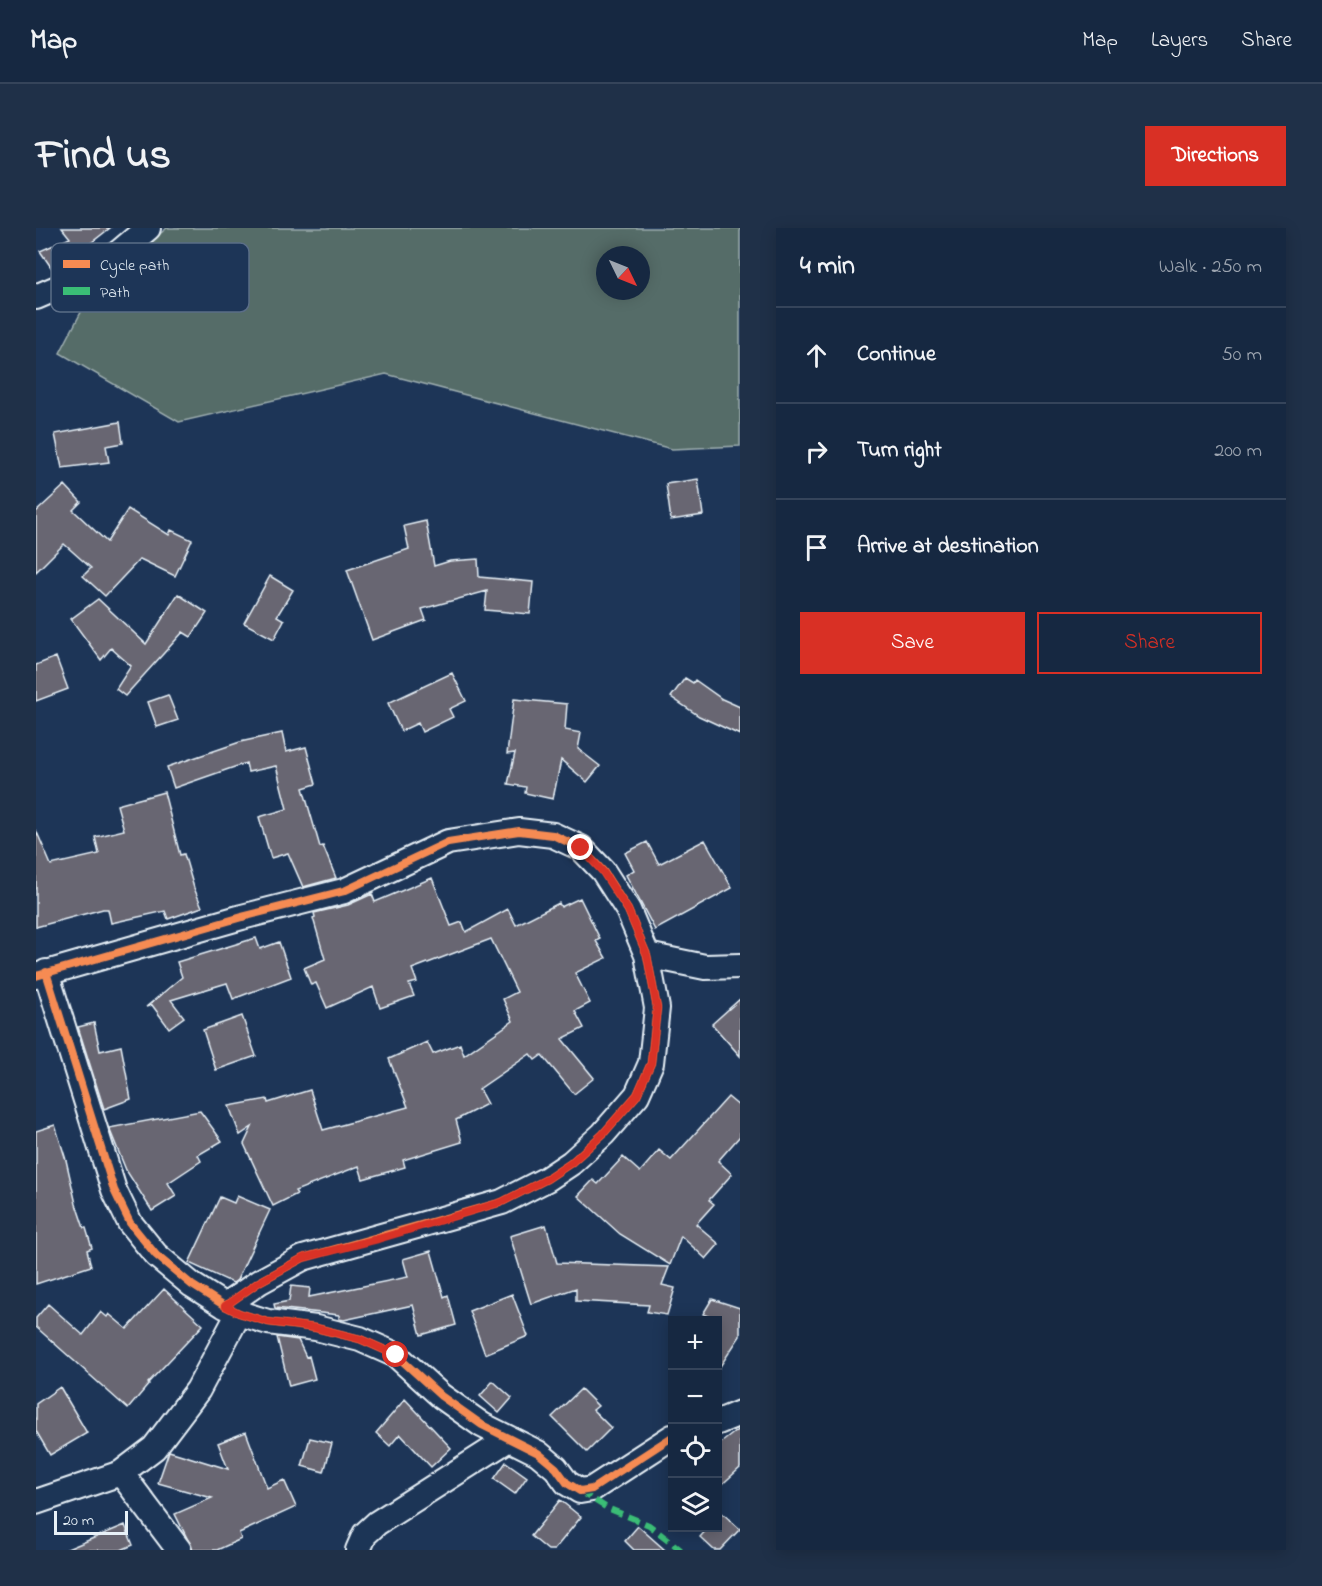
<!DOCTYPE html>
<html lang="en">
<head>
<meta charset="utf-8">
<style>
  body { margin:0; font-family:"Indie Flower",sans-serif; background:#1f3048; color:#f1f3f6 }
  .controls { position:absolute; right:18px; bottom:18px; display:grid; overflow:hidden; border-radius:0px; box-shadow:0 3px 15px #0003 }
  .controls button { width:54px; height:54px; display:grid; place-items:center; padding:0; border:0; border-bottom:2px solid #35445a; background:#162841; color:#f1f3f6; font:30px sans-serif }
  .compass { position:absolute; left:560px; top:18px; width:54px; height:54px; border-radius:50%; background:#162841; box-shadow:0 3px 15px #0003; rotate:133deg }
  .scale { position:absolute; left:18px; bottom:15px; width:74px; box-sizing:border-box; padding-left:6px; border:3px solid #e8f1f8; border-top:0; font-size:16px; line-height:21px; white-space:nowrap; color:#e8f1f8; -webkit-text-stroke:4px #1d3557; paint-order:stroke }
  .stop { position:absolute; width:18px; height:18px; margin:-14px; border:4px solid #d93025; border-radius:50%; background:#fff }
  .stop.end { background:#d93025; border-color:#fff; box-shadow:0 2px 6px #0008 }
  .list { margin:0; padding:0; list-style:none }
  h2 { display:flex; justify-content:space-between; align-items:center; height:78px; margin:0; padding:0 24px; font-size:26px }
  h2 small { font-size:20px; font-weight:400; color:#9ea6b1 }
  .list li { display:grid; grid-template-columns:39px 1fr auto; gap:18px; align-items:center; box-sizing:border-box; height:96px; padding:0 24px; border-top:2px solid #35445a }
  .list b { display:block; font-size:22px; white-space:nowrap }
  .list em { font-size:20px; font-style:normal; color:#9ea6b1 }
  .actions { display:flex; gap:12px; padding:18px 24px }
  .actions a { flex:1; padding:14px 0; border:2px solid #d93025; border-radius:0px; text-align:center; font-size:21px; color:#d93025 }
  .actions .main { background:#d93025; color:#fff }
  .icon { flex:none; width:33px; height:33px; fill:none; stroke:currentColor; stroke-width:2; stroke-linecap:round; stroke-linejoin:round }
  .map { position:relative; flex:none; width:704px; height:1322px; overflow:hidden; border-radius:0px }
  header { display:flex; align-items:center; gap:36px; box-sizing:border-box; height:84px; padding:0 30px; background:#162841; border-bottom:2px solid #35445a }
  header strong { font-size:28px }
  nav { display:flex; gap:33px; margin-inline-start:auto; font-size:21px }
  .intro { display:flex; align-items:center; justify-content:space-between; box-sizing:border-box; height:144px; padding:0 36px }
  h1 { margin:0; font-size:42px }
  .button { padding:15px 27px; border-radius:0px; background:#d93025; color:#fff; font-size:21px; font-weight:700 }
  main { display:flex; gap:36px; padding:0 36px }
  aside { flex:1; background:#162841; border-radius:0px; box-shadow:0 3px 15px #0003 }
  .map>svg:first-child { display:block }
  .green { fill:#556c68; stroke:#9eaeb0; stroke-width:1.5; fill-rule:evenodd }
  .building { fill:#686672; stroke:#e8f1f8; stroke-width:1.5 }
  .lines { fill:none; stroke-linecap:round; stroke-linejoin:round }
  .minor-casing { stroke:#e8f1f8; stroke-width:28 }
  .minor { stroke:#1d3557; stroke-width:24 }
  .quiet { stroke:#3abd76; stroke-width:6; stroke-dasharray:12 6; stroke-linecap:butt }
  .cycleway-casing { stroke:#1d3557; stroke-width:11 }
  .cycleway { stroke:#f68b52; stroke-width:8 }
  .route { stroke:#d93025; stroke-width:8 }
  .key { fill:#1d3557; stroke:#5a6d87; stroke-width:1.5 }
  .key-label { font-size:16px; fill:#e8f1f8 }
</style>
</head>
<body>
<header>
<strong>Map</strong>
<nav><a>Map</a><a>Layers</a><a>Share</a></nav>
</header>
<div class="intro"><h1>Find us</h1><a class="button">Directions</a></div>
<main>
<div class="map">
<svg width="704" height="1322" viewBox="0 0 704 1322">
  <rect width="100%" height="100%" fill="#1d3557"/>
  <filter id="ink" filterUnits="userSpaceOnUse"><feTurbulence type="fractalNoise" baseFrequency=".0167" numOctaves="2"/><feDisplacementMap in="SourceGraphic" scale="12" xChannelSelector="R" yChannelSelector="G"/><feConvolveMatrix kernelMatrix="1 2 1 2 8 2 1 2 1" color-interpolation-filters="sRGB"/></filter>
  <g filter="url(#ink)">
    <path class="green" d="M131 0H704V218L636 221 350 146 143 194 24 125 57 61ZM569 27H605V63H569Z"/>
    <path class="building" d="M26 0H74L41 26 44 30 19 45 4 23 34 10Z
      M84 194 87 215 70 218 73 234 26 240 19 206Z
      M662 251 667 287 635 292 630 256Z
      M29 257 45 274 37 282 71 314 92 281 133 307 135 302 156 312 139 348 104 331 69 368 47 348 55 340 28 316 0 344V284Z
      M390 293 398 338 414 333 442 331 443 349 497 354 494 386 449 382 451 363 386 381 390 392 336 412 311 342 373 321 368 298Z
      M234 348 257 362 241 388 248 392 238 411 208 395Z
      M142 366 171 385 155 409 147 404 89 468 80 461 95 438 75 420 65 432 35 391 62 371 110 416Z
      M20 429 32 461 0 473V437Z
      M416 445 430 473 413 481 417 489 386 504 382 495 365 503 352 475Z
      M649 450 657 455 659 452 686 471 704 479V507L663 488 635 469Z
      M132 467 142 492 121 499 112 474Z
      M478 471 531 476 529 502 545 505 542 521 564 538 551 554 525 532 517 571 489 565 490 559 472 556 479 525 471 526Z
      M246 505 250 524 270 519 280 556 267 560 284 619 287 618 300 650 267 659 252 625 235 630 223 589 251 581 240 538 212 544 210 535 138 560 131 539 204 514Z
      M128 564 144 627 148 626 158 660 166 679 132 691 129 683 75 695 72 681H67L0 699V602L15 637 63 626 59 609 88 602 81 577Z
      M669 612 696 660 619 702 590 647 598 642 589 625 611 614 623 636Z
      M396 650 415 698 426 694 430 704 472 681 480 697 523 675 525 679 544 670 564 711 560 713 570 730 539 745 554 775 539 783 548 800 526 811 558 850 538 866 506 827 499 832 494 826 443 861 451 876 420 892 426 914 367 932 369 939 327 951 323 938 259 963 261 966 237 978 208 916 216 899 204 907 193 878 231 871 232 875 274 862 287 902 372 879 353 831 391 814 397 826 424 816 428 827 477 793 467 771 481 764 455 711 376 741 381 754 373 756 378 768 344 780 337 759 291 780 280 755 275 757 268 740 289 731 277 690 279 689 278 685 312 677 336 666 339 674Z
      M220 710 224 721 243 714 255 749 197 771 191 755 135 772 148 789 133 800 116 777 110 779 146 749 141 734Z
      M704 771V828L676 796Z
      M206 788 220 828 180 842 167 802Z
      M58 795 64 823 85 818 95 871 68 881 42 799Z
      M692 869 704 879V908L682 933 696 946 673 972 678 976 660 996 683 1016 670 1031 645 1008 634 1037 584 1006 542 968 557 952 562 956 587 929 604 944 623 922 635 932Z
      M164 883 186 913 162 927 165 933 132 955 140 968 116 983 90 942 73 900Z
      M19 897 30 932 40 976 48 1000H50L56 1020 51 1022 55 1038 0 1056V903Z
      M201 968 234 982 201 1052 197 1055 153 1035 184 969 198 975Z
      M510 997 521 1035 633 1039 626 1057 639 1060 631 1087 611 1084 613 1077 540 1073V1060L495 1076 474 1008Z
      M395 1023 408 1069 412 1067 420 1097 385 1107 377 1077 308 1092 303 1091V1087L239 1080 238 1076 253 1073 255 1058 274 1060 273 1069 372 1049 367 1031Z
      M128 1061 167 1097 112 1155 113 1156 92 1181 0 1099V1090L12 1076 47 1107 65 1084 71 1089 73 1086 91 1101Z
      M476 1066 492 1108 449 1126 433 1083Z
      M676 1071 704 1080V1108L681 1143V1092L667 1086Z
      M241 1109 262 1112 270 1129 273 1128 279 1151 253 1158Z
      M457 1153 476 1170 463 1185 444 1168Z
      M24 1159 51 1205 14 1227 0 1203V1176Z
      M545 1161 562 1178 557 1182 575 1200 551 1224 516 1189Z
      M369 1171 415 1220 395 1239 364 1206 354 1218 340 1205Z
      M704 1200V1240L681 1261V1218Z
      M210 1204 231 1260 248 1252 260 1279 203 1305 205 1311 181 1322H157L139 1286 176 1270 122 1255 133 1223 192 1241 182 1215Z
      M274 1210 296 1215 288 1244 266 1238Z
      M470 1234 491 1249 479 1266 458 1251Z
      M524 1272 545 1289 518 1322H512L495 1308Z
      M686 1285 704 1301 684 1322H678L664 1309 673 1299H681V1290Z
      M89 1297 97 1317 85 1322H29Z
      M602 1298 629 1322H598L589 1313Z"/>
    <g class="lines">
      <defs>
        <path id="minor" d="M0 69 61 43 112 0
          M611 727 669 739 704 738
          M10 744 78 962 94 995 120 1027 156 1057 189 1078 203 1085 232 1094 280 1100 324 1111 360 1127 405 1168 446 1197 502 1225 520 1240 531 1255 544 1263 556 1261 636 1209
          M0 748 206 689 308 663 412 614 483 603 517 607 545 620 567 643 592 682 611 727 621 780 615 835 601 867 567 906 535 935 511 951 466 974 267 1030 223 1054 189 1078
          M682 1194 704 1185
          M85 1245 143 1322
          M0 1274 85 1245 118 1220 162 1162 203 1085
          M322 1322 329 1306 341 1295 473 1211"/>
      </defs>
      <use href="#minor" class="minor-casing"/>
      <use href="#minor" class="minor"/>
      <path class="quiet" d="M544 1263 571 1280 613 1297 645 1322"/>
      <defs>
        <path id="cycleway" d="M10 744 78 962 94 995 120 1027 156 1057 189 1078 203 1085 232 1094 280 1100 324 1111 360 1127 405 1168 446 1197 502 1225 520 1240 531 1255 544 1263 556 1261 636 1209
          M0 748 206 689 308 663 412 614 483 603 517 607 545 620 567 643 592 682 611 727 621 780 615 835 601 867 567 906 535 935 511 951 466 974 267 1030 223 1054 189 1078"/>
      </defs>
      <use href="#cycleway" class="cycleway-casing"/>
      <use href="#cycleway" class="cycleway"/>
    </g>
  </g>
  <g class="lines" filter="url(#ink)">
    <path class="route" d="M360 1127 324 1111 280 1100 232 1094 203 1085 189 1078 223 1054 267 1030 342 1011 466 974 511 951 535 935 567 906 601 867 615 835 621 780 611 727 592 682 567 644 545 620"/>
  </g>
  <rect x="15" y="15" width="198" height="69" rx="9" class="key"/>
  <rect x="27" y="32" width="27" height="8" fill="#f68b52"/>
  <rect x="27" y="59" width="27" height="8" fill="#3abd76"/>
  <g class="key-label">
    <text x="64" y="42">Cycle path</text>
    <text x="64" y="69">Path</text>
  </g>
</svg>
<div class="controls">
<button>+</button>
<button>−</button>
<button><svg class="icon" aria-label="locate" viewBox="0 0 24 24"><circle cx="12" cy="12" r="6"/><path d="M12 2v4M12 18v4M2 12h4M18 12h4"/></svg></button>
<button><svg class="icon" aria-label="layers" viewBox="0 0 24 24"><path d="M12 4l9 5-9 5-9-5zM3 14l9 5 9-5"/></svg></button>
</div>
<svg class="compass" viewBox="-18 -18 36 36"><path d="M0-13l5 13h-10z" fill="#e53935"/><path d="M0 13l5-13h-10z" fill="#9ea6b1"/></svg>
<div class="scale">20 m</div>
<div class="stop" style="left:360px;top:1127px"></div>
<div class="stop end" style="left:545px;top:620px"></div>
</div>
<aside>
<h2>4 min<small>Walk · 250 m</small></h2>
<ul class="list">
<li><svg class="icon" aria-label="ahead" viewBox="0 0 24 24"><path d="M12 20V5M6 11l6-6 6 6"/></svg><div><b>Continue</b></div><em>50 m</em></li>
<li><svg class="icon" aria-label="right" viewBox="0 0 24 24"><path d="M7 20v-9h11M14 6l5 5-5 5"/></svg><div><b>Turn right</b></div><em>200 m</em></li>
<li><svg class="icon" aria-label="arrive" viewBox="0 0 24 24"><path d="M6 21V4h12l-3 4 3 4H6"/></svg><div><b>Arrive at destination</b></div></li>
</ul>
<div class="actions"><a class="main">Save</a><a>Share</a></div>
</aside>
</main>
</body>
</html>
